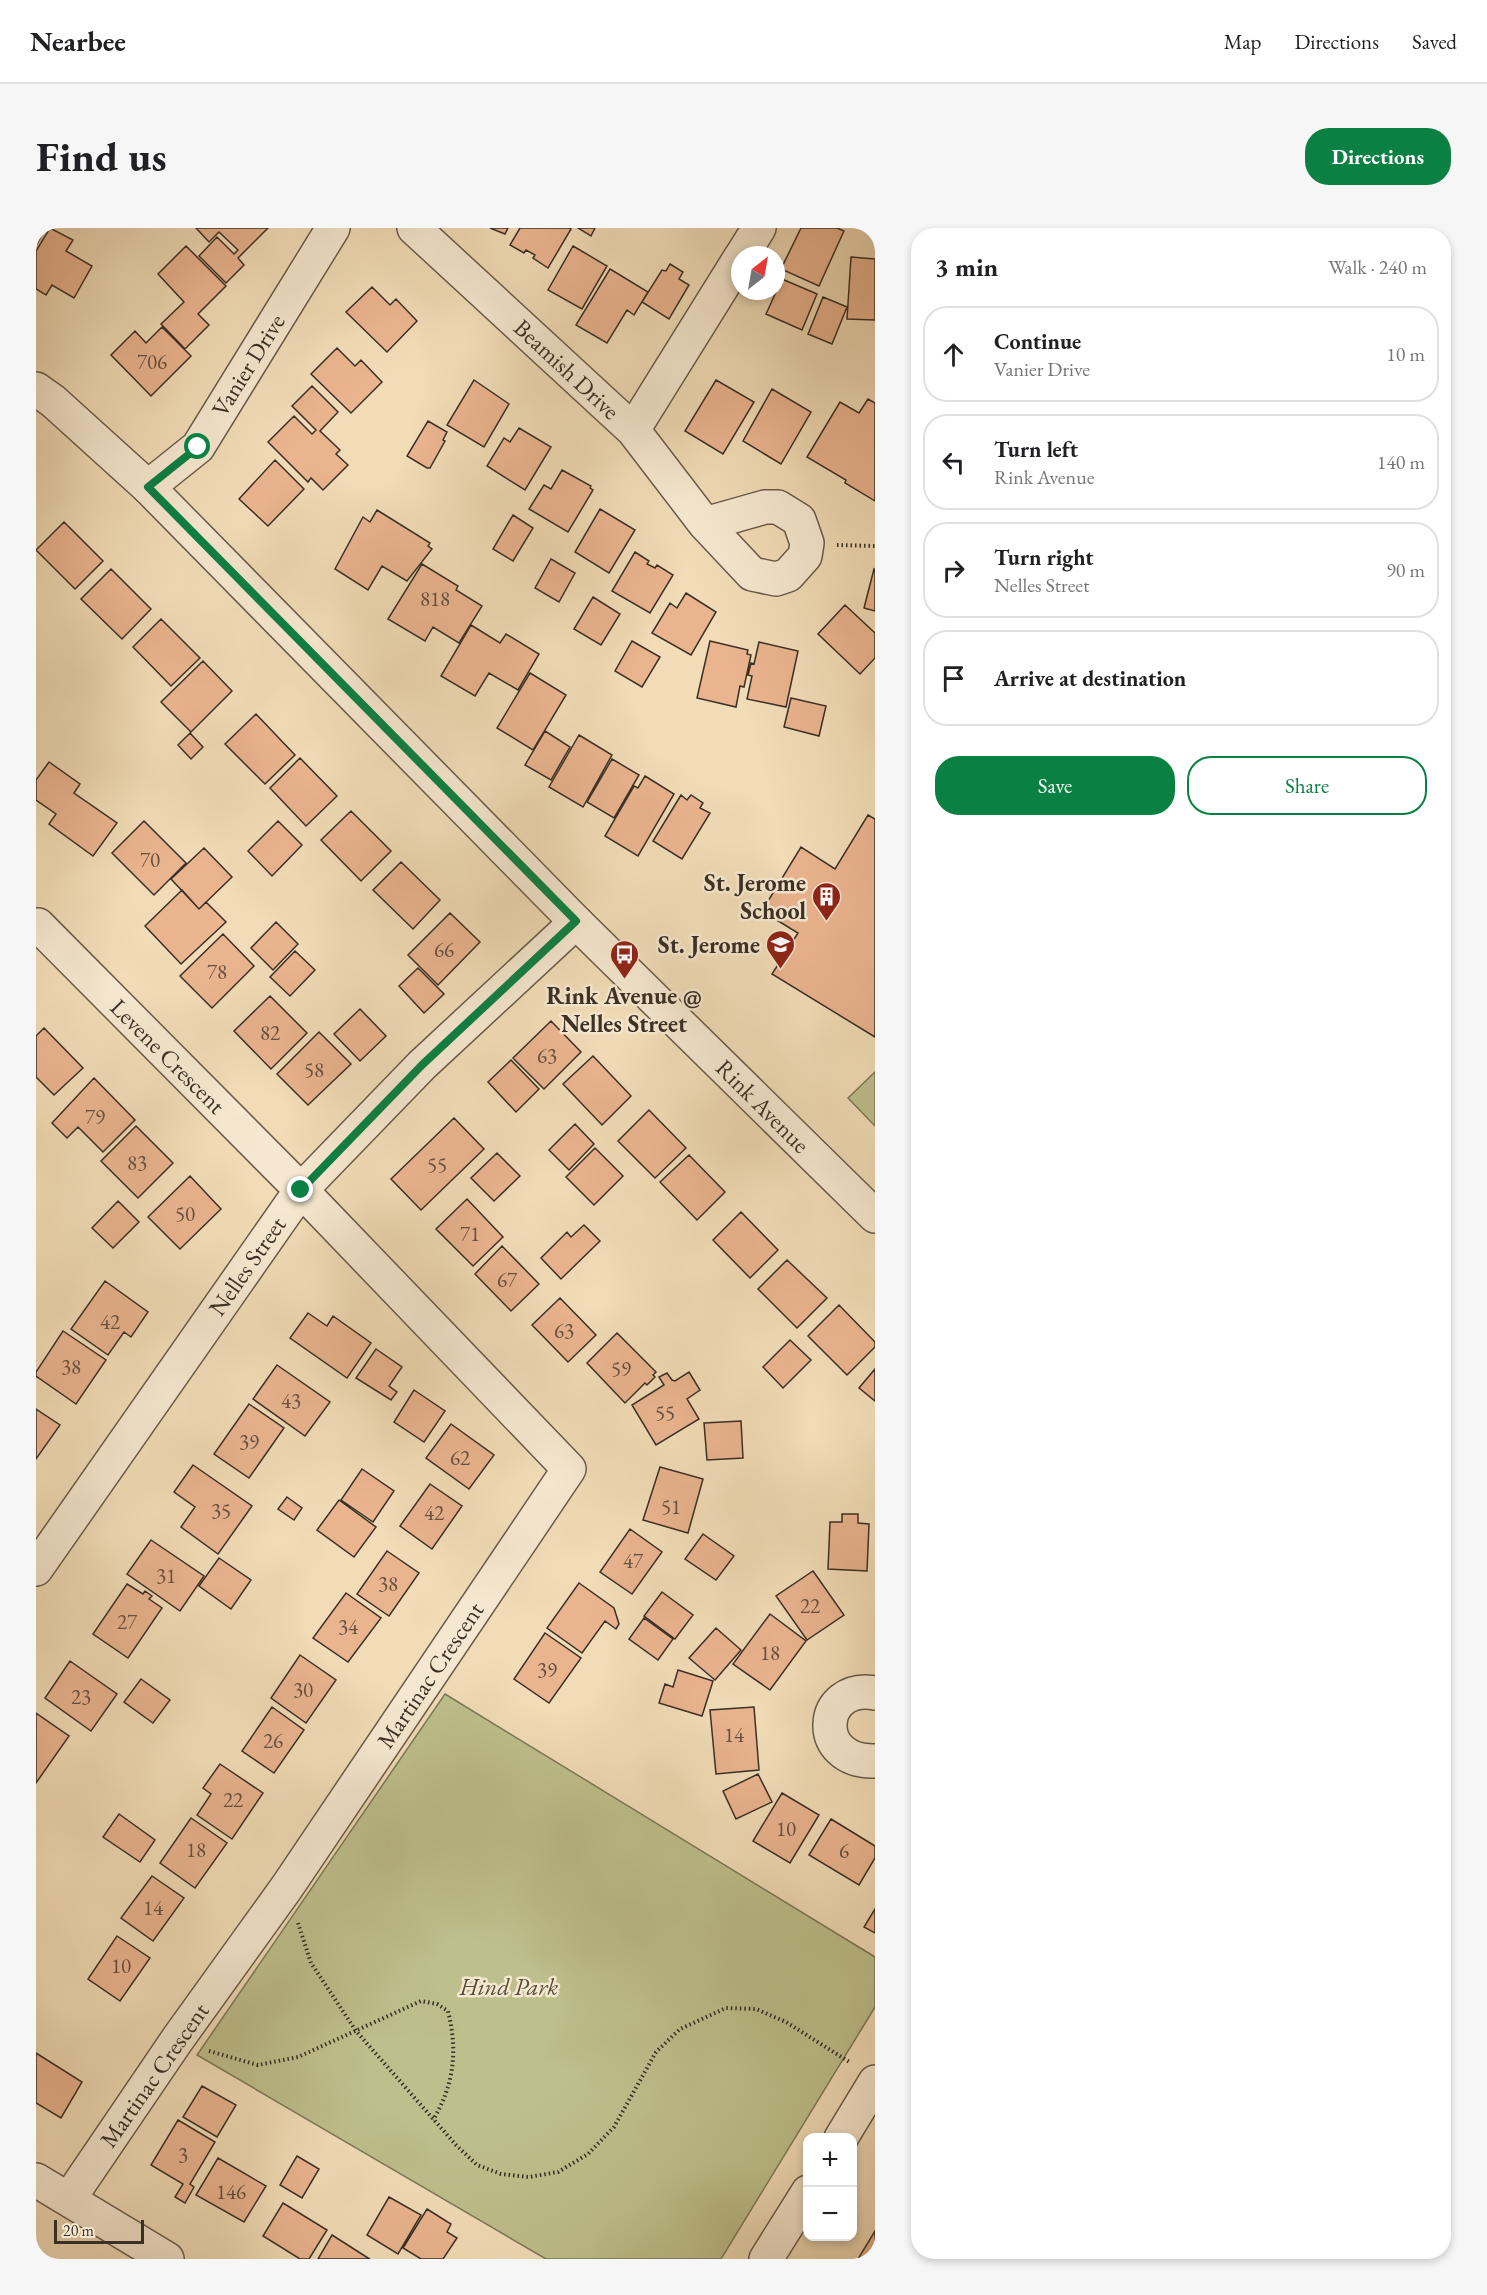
<!DOCTYPE html>
<html lang="en">
<head>
<meta charset="utf-8">
<style>
  body { margin:0; font-family:"EB Garamond",serif; background:#f6f6f6; color:#202124 }
  .controls { position:absolute; right:18px; bottom:18px; display:grid; overflow:hidden; border-radius:12px; box-shadow:0 3px 9px #0003 }
  .controls button { width:54px; height:54px; display:grid; place-items:center; padding:0; border:0; border-bottom:2px solid #e0e0e0; background:#fff; color:#202124; font:30px sans-serif }
  .compass { position:absolute; left:695px; top:18px; width:54px; height:54px; border-radius:50%; background:#fff; box-shadow:0 3px 9px #0003; rotate:31deg }
  .scale { position:absolute; left:18px; bottom:15px; width:90px; box-sizing:border-box; padding-left:6px; border:3px solid #3a3025; border-top:0; font-size:16px; line-height:21px; white-space:nowrap; color:#3a3025; -webkit-text-stroke:4px #f6e8d0; paint-order:stroke }
  .stop { position:absolute; width:18px; height:18px; margin:-14px; border:4px solid #0b8043; border-radius:50%; background:#fff }
  .stop.end { background:#0b8043; border-color:#fff; box-shadow:0 2px 6px #0008 }
  .list { margin:0; padding:0; list-style:none }
  h2 { display:flex; justify-content:space-between; align-items:center; height:78px; margin:0; padding:0 24px; font-size:26px }
  h2 small { font-size:20px; font-weight:400; color:#757577 }
  .list li { display:grid; grid-template-columns:39px 1fr auto; gap:18px; align-items:center; box-sizing:border-box; height:96px; margin:0 12px 12px; padding:0 12px; border:2px solid #e0e0e0; border-radius:24px }
  .list b { display:block; font-size:22px; white-space:nowrap }
  .list p { margin:0; font-size:20px; white-space:nowrap; color:#757577 }
  .list em { font-size:20px; font-style:normal; color:#757577 }
  .actions { display:flex; gap:12px; padding:18px 24px }
  .actions a { flex:1; padding:14px 0; border:2px solid #0b8043; border-radius:24px; text-align:center; font-size:21px; color:#0b8043 }
  .actions .main { background:#0b8043; color:#fff }
  .icon { flex:none; width:33px; height:33px; fill:none; stroke:currentColor; stroke-width:2; stroke-linecap:round; stroke-linejoin:round }
  .map { position:relative; flex:none; width:839px; height:2031px; overflow:hidden; border-radius:24px }
  header { display:flex; align-items:center; gap:36px; box-sizing:border-box; height:84px; padding:0 30px; background:#fff; border-bottom:2px solid #e0e0e0 }
  header strong { font-size:28px }
  nav { display:flex; gap:33px; margin-inline-start:auto; font-size:21px }
  .intro { display:flex; align-items:center; justify-content:space-between; box-sizing:border-box; height:144px; padding:0 36px }
  h1 { margin:0; font-size:42px }
  .button { padding:15px 27px; border-radius:24px; background:#0b8043; color:#fff; font-size:21px; font-weight:700 }
  main { display:flex; gap:36px; padding:0 36px }
  aside { flex:1; background:#fff; border-radius:24px; box-shadow:0 3px 9px #0003 }
  .map>svg:first-child { display:block }
  .green { fill:#bdbf8c; stroke:#7c7858; stroke-width:1.5 }
  .building { fill:#eab48f; stroke:#3a3025; stroke-width:1.5 }
  .lines { fill:none; stroke-linecap:round; stroke-linejoin:round }
  .minor-casing { stroke:#685b4a; stroke-width:36 }
  .tertiary-casing { stroke:#685b4a; stroke-width:36 }
  .path { stroke:#3a3025; stroke-width:4; stroke-dasharray:1.5 3; stroke-linecap:butt }
  .minor { stroke:#f6e8d0; stroke-width:33 }
  .tertiary { stroke:#f6e8d0; stroke-width:33 }
  .route { stroke:#0b8043; stroke-width:8 }
  .labels { text-anchor:middle; dominant-baseline:central; stroke-width:5; stroke-linejoin:round; paint-order:stroke }
  .number-label { font-size:21px; fill:#665140 }
  .street-label { font-size:24px; fill:#3a3025; stroke:#f6e8d0 }
  .poi-label { font-size:24px; font-weight:bold; fill:#3a3025; stroke:#f6e8d0; text-anchor:end }
  .park-label { font-size:24px; font-style:italic; fill:#544d3a; stroke:#f6e8d0 }
</style>
</head>
<body>
<header>
<strong>Nearbee</strong>
<nav><a>Map</a><a>Directions</a><a>Saved</a></nav>
</header>
<div class="intro"><h1>Find us</h1><a class="button">Directions</a></div>
<main>
<div class="map">
<svg width="839" height="2031" viewBox="0 0 839 2031">
  <rect width="100%" height="100%" fill="#f1dcb7"/>
  <filter id="stains"><feTurbulence type="fractalNoise" baseFrequency=".00333" numOctaves="4"/><feColorMatrix values="0 0 0 0 .2 0 0 0 0 .09 0 0 0 0 .02 0 0 0 .5 -.17"/></filter>
  <radialGradient id="worn" r=".72"><stop offset=".6" stop-color="#630" stop-opacity="0"/><stop offset="1" stop-color="#630" stop-opacity=".3"/></radialGradient>
  <path class="green" d="M839 844V898L812 870Z
    M409 1466 839 1729V1779L685 2031H510L161 1827Z"/>
  <path class="building" d="M14 0 37 12 30 23 56 38 38 70 16 57 10 67 0 61V23Z
    M160 0H232L202 30 208 37 190 55 163 28 181 9 198 26 202 22 183 4 173 14Z
    M454 0H472L469 6Z
    M484 0H533L535 1 512 40 497 30 499 27 490 22 488 25 474 17Z
    M542 0H559L555 8Z
    M765 0H801L808 3 783 58 745 41Z
    M0 1 7 5 0 18Z
    M150 18 190 58 162 86 173 97 149 121 125 96 148 74 122 46Z
    M537 18 571 38 546 81 512 62Z
    M815 29 839 31V92L811 91Z
    M634 36 647 44 643 51 653 57 633 91 606 74 626 42 630 43Z
    M574 41 612 64 598 87 591 82 571 115 540 97Z
    M746 51 781 66 766 102 730 86Z
    M336 59 354 77 360 71 381 93 351 124 310 84Z
    M787 69 811 79 796 116 772 106Z
    M126 99 155 128 115 168 75 127 99 103 110 115Z
    M301 120 319 138 325 132 346 154 315 185 275 146Z
    M438 152 473 176 448 219 411 197Z
    M680 152 718 174 687 226 649 203Z
    M276 158 302 184 284 203 304 222 300 226 312 237 287 262 275 250 272 254 232 214 258 188 276 206 280 202 256 178Z
    M736 161 775 184 745 236 707 213Z
    M832 171 839 175V273L809 255 810 252 771 229 804 174 823 185Z
    M392 193 411 204 407 212 409 213 394 240H391L371 228Z
    M483 200 515 219 489 262 451 238 468 210 474 214Z
    M239 232 268 261 232 298 203 271Z
    M526 242 555 258 554 260 557 262 532 304 493 281 508 257 515 261Z
    M564 281 599 302 573 345 539 324Z
    M341 282 394 315 392 318 396 321 371 353 346 338 332 362 299 341 327 289 334 294Z
    M477 287 497 300 477 333 457 321Z
    M28 294 67 333 39 361 0 322Z
    M599 324 613 333 611 336 619 340 621 337 637 347 614 385 576 363Z
    M515 331 539 345 523 374 499 360Z
    M386 336 422 358 420 362 446 378 423 415 397 399 389 413 352 391Z
    M75 341 115 381 86 411 45 371Z
    M838 341 839 342V383L828 380Z
    M650 365 680 384 655 427 616 405 634 375 641 380Z
    M557 369 584 386 565 417 538 401Z
    M809 377 839 405V430L824 446 782 406Z
    M125 391 164 430 135 458 97 419Z
    M435 397 464 415 470 406 503 426 482 462 453 445 439 468 405 448Z
    M596 413 624 429 606 459 579 443Z
    M674 413 712 422 711 426 715 427 708 459 704 458 700 479 661 470Z
    M723 414 762 423 750 479 711 471 716 448 712 447 715 435 718 436Z
    M167 433 196 463 155 504 125 474Z
    M494 445 530 467 497 522 461 500Z
    M755 470 790 478 783 508 748 499Z
    M220 486 259 527 229 556 189 516Z
    M509 503 534 519 515 552 489 537Z
    M154 505 167 519 155 531 142 517Z
    M543 507 576 527 547 579 513 559Z
    M264 530 301 568 270 598 234 560Z
    M576 531 603 547 578 590 551 574Z
    M13 534 44 556 38 565 81 595 57 628 13 596 20 586 0 572V552Z
    M609 548 638 566 602 628 569 608 598 558 602 560Z
    M645 567 651 572 655 567 667 575 664 580 674 585 646 631 617 613Z
    M315 583 355 623 325 653 285 612Z
    M832 587 839 591V809L736 746 762 705 726 683 765 619 799 641Z
    M108 593 150 635 118 667 76 625Z
    M242 593 266 617 236 648 212 623Z
    M168 620 196 649 163 681 135 651Z
    M365 634 404 672 377 701 337 662Z
    M146 662 163 681 170 674 190 694 145 736 109 698Z
    M414 685 444 714 402 757 372 727Z
    M240 694 262 716 237 742 215 720Z
    M187 706 218 738 176 780 144 748Z
    M259 723 279 742 254 768 234 749Z
    M382 740 408 766 388 785 363 758Z
    M234 768 271 805 235 841 198 803Z
    M324 781 350 808 324 833 298 806Z
    M515 793 545 824 508 861 477 830Z
    M8 800 47 840 18 867 0 849V808Z
    M283 804 315 836 272 877 241 846Z
    M557 828 595 868 566 897 527 856Z
    M475 832 503 861 480 884 452 854Z
    M58 850 99 892 67 924 42 899 31 910 16 895Z
    M613 882 650 920 619 950 582 913Z
    M418 890 448 921 385 982 355 951Z
    M539 896 558 916 533 942 513 922Z
    M100 898 137 935 102 970 65 933Z
    M559 920 587 948 558 977 530 949Z
    M461 925 484 948 458 973 435 950Z
    M653 927 689 964 661 992 624 954Z
    M154 948 185 981 144 1021 112 989Z
    M431 971 467 1009 437 1038 400 1001Z
    M82 973 103 994 77 1020 56 1000Z
    M705 984 742 1022 714 1050 677 1012Z
    M548 997 564 1013 525 1051 505 1030 531 1004 535 1009Z
    M466 1018 503 1056 475 1083 439 1046Z
    M751 1032 791 1070 761 1100 722 1061Z
    M69 1053 112 1084 95 1109 88 1104 72 1127 35 1101Z
    M524 1070 560 1107 532 1134 496 1097Z
    M803 1077 839 1114V1119L811 1147 772 1108Z
    M272 1085 291 1098 297 1088 335 1115 311 1150 254 1110Z
    M27 1103 70 1132 40 1176 0 1148V1144Z
    M581 1105 620 1144 617 1147 619 1149 611 1157 609 1155 589 1175 551 1135Z
    M754 1112 775 1132 747 1160 727 1139Z
    M340 1121 366 1139 353 1158 361 1164 355 1172 320 1150Z
    M241 1137 294 1174 269 1208 217 1171Z
    M839 1141V1173L823 1160Z
    M653 1144 664 1162 651 1171 663 1191 620 1217 596 1177 628 1157 623 1149 631 1145 636 1152 639 1153Z
    M378 1162 409 1183 388 1214 358 1194Z
    M213 1176 248 1200 213 1250 178 1226Z
    M0 1181 24 1197 0 1231Z
    M705 1193 707 1230 671 1232 668 1195Z
    M415 1196 458 1227 433 1261 390 1230Z
    M157 1237 216 1278 182 1326 145 1299 159 1279 138 1264Z
    M624 1239 667 1251 652 1305 607 1292Z
    M326 1241 358 1263 337 1294 305 1272Z
    M394 1256 426 1278 396 1321 364 1298Z
    M251 1269 266 1280 258 1292 242 1281Z
    M303 1272 340 1299 318 1329 281 1302Z
    M806 1286H822V1295L833 1296 831 1343 792 1341 794 1294H806Z
    M594 1301 626 1324 596 1366 564 1344Z
    M667 1306 698 1328 680 1352 649 1331Z
    M115 1312 168 1348 144 1383 91 1346Z
    M351 1323 383 1345 353 1388 321 1366Z
    M183 1330 215 1352 195 1381 163 1358Z
    M777 1343 808 1387 771 1412 740 1368Z
    M543 1355 578 1380 583 1396 580 1401 569 1393 546 1425 511 1400Z
    M91 1356 107 1366 109 1363 116 1368 113 1371 126 1380 92 1430 57 1406Z
    M626 1364 657 1387 639 1411 608 1388Z
    M310 1365 345 1390 312 1434 277 1410Z
    M734 1386 770 1413 734 1462 697 1436Z
    M608 1390 637 1411 622 1432 593 1411Z
    M680 1400 705 1422 679 1452 653 1430Z
    M509 1405 545 1430 513 1475 478 1451Z
    M264 1427 300 1452 270 1495 235 1470Z
    M34 1433 81 1466 55 1503 9 1470Z
    M642 1442 677 1453 666 1488 623 1475 629 1456 637 1459Z
    M105 1451 134 1472 117 1495 88 1474Z
    M236 1479 268 1502 238 1545 206 1523Z
    M718 1479 723 1542 680 1546 674 1482Z
    M0 1485 33 1508 0 1555Z
    M184 1536 227 1565 196 1611 161 1587 175 1566 167 1560Z
    M722 1546 736 1574 700 1591 687 1563Z
    M746 1565 783 1587 754 1635 717 1613Z
    M83 1586 119 1612 104 1634 67 1609Z
    M155 1590 191 1615 159 1660 124 1635Z
    M795 1591 839 1618V1630L823 1657 773 1627Z
    M116 1648 148 1670 117 1713 85 1690Z
    M839 1681V1705L828 1699Z
    M81 1708 114 1730 84 1773 52 1751Z
    M0 1825 46 1854 25 1890 0 1875Z
    M166 1858 200 1877 181 1909 147 1889Z
    M142 1892 179 1914 154 1956 158 1959 149 1975 139 1969 147 1956 115 1937Z
    M261 1928 283 1941 266 1970 244 1957Z
    M182 1930 230 1958 208 1994 160 1967Z
    M353 1969 385 1987 362 2026 331 2007Z
    M247 1975 291 2002 273 2031H264L227 2008Z
    M391 1981 415 1996 411 2004 421 2010 407 2031H385L367 2020Z
    M839 2003V2031H822Z
    M296 2007 332 2030 334 2031H282Z"/>
  <g class="lines">
    <defs>
      <path id="minor" d="M378 0 597 202 669 296 716 346 740 351 752 347 769 328 771 315 763 292 742 279H729L669 296
        M706 27 723 0
        M597 202 704 30
        M112 259 162 219 297 0
        M0 700 2 697 265 962 533 1241 251 1659 141 1812 33 1971
        M0 1341 265 962 386 837 540 694
        M839 1465C782 1455 776 1535 839 1533
        M805 1910 839 1854
        M0 1952 131 2031
        M730 2031 772 1964"/>
      <path id="tertiary" d="M0 161 17 173 112 259 540 694 839 988"/>
    </defs>
    <use href="#minor" class="minor-casing"/>
    <use href="#tertiary" class="tertiary-casing"/>
    <path class="path" d="M801 317 839 318
      M262 1695 275 1735 320 1803 420 1917 441 1937 465 1946 493 1949 522 1944 552 1926 578 1899 620 1824 644 1801 690 1780 720 1781 750 1794 815 1835
      M173 1823 222 1837 262 1829 385 1773 401 1776 412 1783C422 1823 418 1857 397 1892"/>
    <use href="#minor" class="minor"/>
    <use href="#tertiary" class="tertiary"/>
  </g>
  <g class="lines">
    <path class="route" d="M162 219 112 259 540 693 386 837 265 962"/>
  </g>
  <defs>
    <symbol id="building-pin" viewBox="-11 -11 22 30"><path d="M0 17L-7.5 6A9.5 9.5 0 1 1 7.5 6Z" fill="#8f2418" stroke="#f6e8d0"/><path d="M-4-6H4V6H1V3H-1V6H-4ZM-2.5-4.3h1.7v1.8h-1.7ZM.8-4.3h1.7v1.8H.8ZM-2.5-1h1.7V.8h-1.7ZM.8-1h1.7V.8H.8Z" fill="#fff"/></symbol>
    <symbol id="school-pin" viewBox="-11 -11 22 30"><path d="M0 17L-7.5 6A9.5 9.5 0 1 1 7.5 6Z" fill="#8f2418" stroke="#f6e8d0"/><path d="M0-5L7-2L0 1L-7-2ZM-4 1L0 2.5L4 1V4Q0 6-4 4Z" fill="#fff"/></symbol>
    <symbol id="bus-pin" viewBox="-11 -11 22 30"><path d="M0 17L-7.5 6A9.5 9.5 0 1 1 7.5 6Z" fill="#8f2418" stroke="#f6e8d0"/><path d="M-5-6H5V4H4V6H2V4H-2V6H-4V4H-5ZM-3.5-4V0h7V-4ZM-3.5 1.2v1.5H-2V1.2ZM2 1.2v1.5H3.5V1.2Z" fill="#fff"/></symbol>
  </defs>
  <g fill-rule="evenodd">
    <use href="#building-pin" x="774" y="652" width="33" height="45"/>
    <use href="#school-pin" x="728" y="700" width="33" height="45"/>
    <use href="#bus-pin" x="572" y="710" width="33" height="45"/>
  </g>
  <g class="labels">
    <g class="number-label">
      <text x="116" y="133">706</text>
      <text x="399" y="370">818</text>
      <text x="114" y="631">70</text>
      <text x="408" y="721">66</text>
      <text x="181" y="743">78</text>
      <text x="234" y="804">82</text>
      <text x="511" y="827">63</text>
      <text x="278" y="841">58</text>
      <text x="59" y="888">79</text>
      <text x="101" y="934">83</text>
      <text x="401" y="936">55</text>
      <text x="149" y="985">50</text>
      <text x="434" y="1005">71</text>
      <text x="471" y="1051">67</text>
      <text x="74" y="1093">42</text>
      <text x="528" y="1102">63</text>
      <text x="35" y="1138">38</text>
      <text x="585" y="1140">59</text>
      <text x="255" y="1172">43</text>
      <text x="629" y="1184">55</text>
      <text x="213" y="1213">39</text>
      <text x="424" y="1229">62</text>
      <text x="635" y="1278">51</text>
      <text x="185" y="1282">35</text>
      <text x="398" y="1284">42</text>
      <text x="597" y="1332">47</text>
      <text x="130" y="1347">31</text>
      <text x="352" y="1355">38</text>
      <text x="774" y="1377">22</text>
      <text x="91" y="1393">27</text>
      <text x="312" y="1398">34</text>
      <text x="734" y="1424">18</text>
      <text x="511" y="1441">39</text>
      <text x="267" y="1461">30</text>
      <text x="45" y="1468">23</text>
      <text x="698" y="1506">14</text>
      <text x="237" y="1512">26</text>
      <text x="197" y="1571">22</text>
      <text x="750" y="1600">10</text>
      <text x="160" y="1621">18</text>
      <text x="808" y="1622">6</text>
      <text x="117" y="1679">14</text>
      <text x="85" y="1737">10</text>
      <text x="147" y="1926">3</text>
      <text x="195" y="1963">146</text>
    </g>
    <g class="street-label">
      <text transform="translate(212 137) rotate(-58)">Vanier Drive</text>
      <text transform="translate(531 141) rotate(43)">Beamish Drive</text>
      <text transform="translate(132 828) rotate(45)">Levene Crescent</text>
      <text transform="translate(727 878) rotate(45)">Rink Avenue</text>
      <text transform="translate(211 1038) rotate(-55)">Nelles Street</text>
      <text transform="translate(394 1447) rotate(-56)">Martinac Crescent</text>
      <text transform="translate(118 1847) rotate(-55)">Martinac Crescent</text>
    </g>
    <g class="poi-label">
      <text x="770" y="654">St. Jerome<tspan x="770" dy="28">School</tspan></text>
      <text x="724" y="716">St. Jerome</text>
      <text x="588" y="767" text-anchor="middle">Rink Avenue @<tspan x="588" dy="28">Nelles Street</tspan></text>
    </g>
    <g class="park-label">
      <text x="473" y="1758">Hind Park</text>
    </g>
  </g>
  <rect width="100%" height="100%" filter="url(#stains)"/>
  <rect width="100%" height="100%" fill="url(#worn)"/>
</svg>
<div class="controls">
<button>+</button>
<button>−</button>
</div>
<svg class="compass" viewBox="-18 -18 36 36"><path d="M0-13l5 13h-10z" fill="#e53935"/><path d="M0 13l5-13h-10z" fill="#757577"/></svg>
<div class="scale">20 m</div>
<div class="stop" style="left:162px;top:219px"></div>
<div class="stop end" style="left:265px;top:962px"></div>
</div>
<aside>
<h2>3 min<small>Walk · 240 m</small></h2>
<ul class="list">
<li><svg class="icon" aria-label="ahead" viewBox="0 0 24 24"><path d="M12 20V5M6 11l6-6 6 6"/></svg><div><b>Continue</b><p>Vanier Drive</p></div><em>10 m</em></li>
<li><svg class="icon" aria-label="left" viewBox="0 0 24 24"><path d="M17 20v-9H6M10 6l-5 5 5 5"/></svg><div><b>Turn left</b><p>Rink Avenue</p></div><em>140 m</em></li>
<li><svg class="icon" aria-label="right" viewBox="0 0 24 24"><path d="M7 20v-9h11M14 6l5 5-5 5"/></svg><div><b>Turn right</b><p>Nelles Street</p></div><em>90 m</em></li>
<li><svg class="icon" aria-label="arrive" viewBox="0 0 24 24"><path d="M6 21V4h12l-3 4 3 4H6"/></svg><div><b>Arrive at destination</b></div></li>
</ul>
<div class="actions"><a class="main">Save</a><a>Share</a></div>
</aside>
</main>
</body>
</html>
